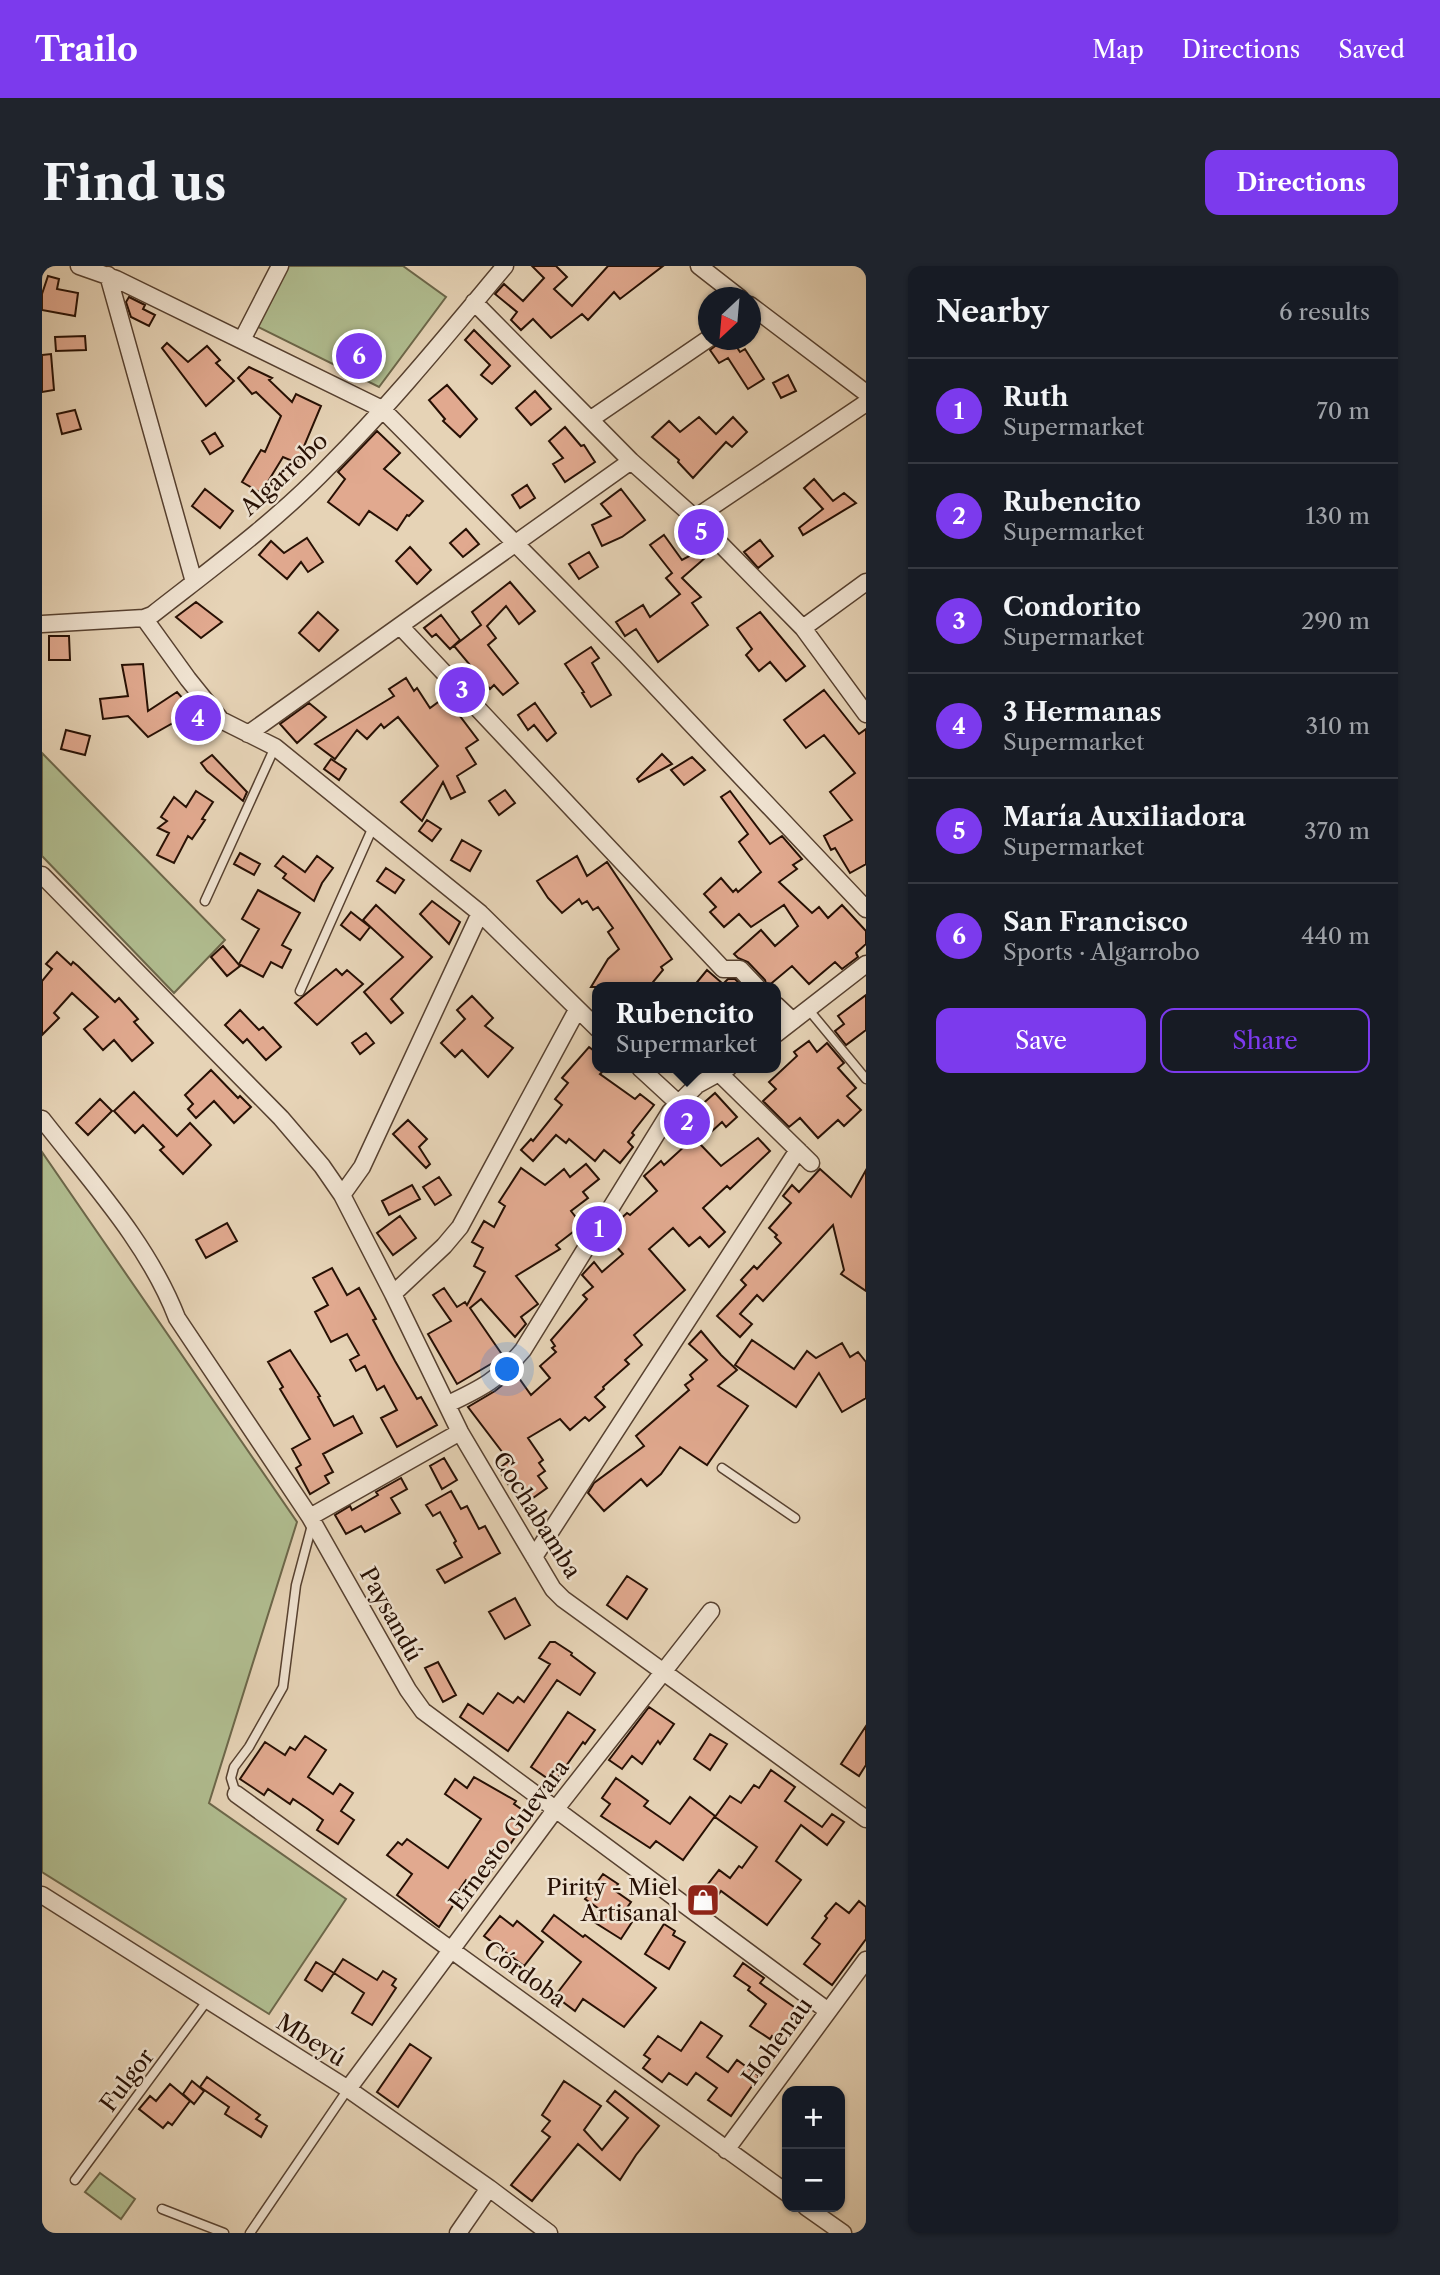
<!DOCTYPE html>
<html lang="en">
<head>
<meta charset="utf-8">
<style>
  body { margin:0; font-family:"Libre Caslon Text",serif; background:#20242c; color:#f1f3f6 }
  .controls { position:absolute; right:21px; bottom:21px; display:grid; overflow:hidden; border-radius:14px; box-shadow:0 2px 5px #0004 }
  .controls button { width:63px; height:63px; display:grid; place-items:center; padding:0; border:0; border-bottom:2px solid #363941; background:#171b24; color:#f1f3f6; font:35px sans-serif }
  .compass { position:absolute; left:656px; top:21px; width:63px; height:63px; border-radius:50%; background:#171b24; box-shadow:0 2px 5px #0004; rotate:206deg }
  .you { position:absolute; left:466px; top:1104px; width:24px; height:24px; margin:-18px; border:5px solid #fff; border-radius:50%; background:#1a73e8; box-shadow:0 0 0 10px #1a73e833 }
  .badge { display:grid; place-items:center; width:46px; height:46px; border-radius:50%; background:#7c3aed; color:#fff; font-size:23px; font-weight:700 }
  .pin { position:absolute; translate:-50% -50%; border:4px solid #fff; box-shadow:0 2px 7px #0006 }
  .popup { position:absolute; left:550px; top:716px; width:189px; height:91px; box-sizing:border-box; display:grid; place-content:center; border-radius:14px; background:#171b24; filter:drop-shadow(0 2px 5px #0005); font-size:23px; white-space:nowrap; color:#9ea1a6 }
  .popup b { font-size:26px; color:#f1f3f6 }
  .popup::after { content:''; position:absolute; left:50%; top:100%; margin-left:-14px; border:14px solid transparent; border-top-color:#171b24 }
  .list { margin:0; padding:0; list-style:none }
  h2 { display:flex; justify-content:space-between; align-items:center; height:91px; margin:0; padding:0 28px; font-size:30px }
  h2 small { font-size:23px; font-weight:400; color:#9ea1a6 }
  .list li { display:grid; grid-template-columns:46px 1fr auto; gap:21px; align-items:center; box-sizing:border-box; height:105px; padding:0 28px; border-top:2px solid #363941 }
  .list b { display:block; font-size:26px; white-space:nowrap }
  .list p { margin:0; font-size:23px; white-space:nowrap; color:#9ea1a6 }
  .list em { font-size:23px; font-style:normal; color:#9ea1a6 }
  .actions { display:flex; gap:14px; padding:21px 28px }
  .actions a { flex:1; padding:16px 0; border:2px solid #7c3aed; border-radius:14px; text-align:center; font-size:24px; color:#7c3aed }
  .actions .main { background:#7c3aed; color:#fff }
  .map { position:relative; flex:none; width:824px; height:1967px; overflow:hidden; border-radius:14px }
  header { display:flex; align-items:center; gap:42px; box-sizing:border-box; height:98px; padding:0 35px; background:#7c3aed; color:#fff }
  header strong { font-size:33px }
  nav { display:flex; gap:38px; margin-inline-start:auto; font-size:24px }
  .intro { display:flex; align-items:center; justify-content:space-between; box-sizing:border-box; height:168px; padding:0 42px }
  h1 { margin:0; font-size:49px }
  .button { padding:18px 32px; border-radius:14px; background:#7c3aed; color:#fff; font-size:24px; font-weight:700 }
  main { display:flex; gap:42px; padding:0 42px }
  aside { flex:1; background:#171b24; border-radius:14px; box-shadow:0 2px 5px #0004 }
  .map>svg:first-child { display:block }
  .green { fill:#b1be91; stroke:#6c674a; stroke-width:2 }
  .building { fill:#e1a98f; stroke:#271004; stroke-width:2 }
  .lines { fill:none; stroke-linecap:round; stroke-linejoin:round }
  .lane-casing { stroke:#574130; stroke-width:11 }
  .street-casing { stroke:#574130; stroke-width:19 }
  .lane { stroke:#efe2d0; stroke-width:8 }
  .street { stroke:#efe2d0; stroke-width:16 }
  .labels { text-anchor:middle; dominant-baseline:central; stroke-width:5; stroke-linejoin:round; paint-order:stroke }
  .street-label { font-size:23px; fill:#271004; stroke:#efe2d0 }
  .poi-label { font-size:23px; fill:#271004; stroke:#efe2d0; text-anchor:end }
</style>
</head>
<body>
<header>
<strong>Trailo</strong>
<nav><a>Map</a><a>Directions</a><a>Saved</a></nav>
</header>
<div class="intro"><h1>Find us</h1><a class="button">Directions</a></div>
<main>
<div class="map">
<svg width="824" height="1967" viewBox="0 0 824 1967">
  <rect width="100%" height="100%" fill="#e6d3b6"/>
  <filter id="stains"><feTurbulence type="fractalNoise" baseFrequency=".00286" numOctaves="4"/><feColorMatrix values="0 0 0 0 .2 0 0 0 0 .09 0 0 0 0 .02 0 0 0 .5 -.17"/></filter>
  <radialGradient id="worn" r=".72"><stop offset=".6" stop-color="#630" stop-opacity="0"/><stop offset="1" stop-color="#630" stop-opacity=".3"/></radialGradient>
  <path class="green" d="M244 0H361L404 31 337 121 212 59Z
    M0 487 183 674 132 727 0 590Z
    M0 886 255 1256 167 1537 304 1633 227 1748 0 1606Z
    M58 1907 93 1933 79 1953 43 1926Z"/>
  <path class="building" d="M490 0H514L525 11 512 23 530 40 566 0H621L578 33 572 26 546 54 540 48 509 72 491 53 479 64 469 54 475 46 453 28 462 18 481 35 502 12Z
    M6 10 17 13 15 23 36 27 33 50 0 44V28Z
    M87 31 103 39 101 43 113 49 107 60 89 51 84 36Z
    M432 64 468 100 450 118 439 109 448 99 423 74Z
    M43 70 44 84 14 85 13 71Z
    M681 74H690L698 86 703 83 722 113 706 123 686 92 677 97 668 84Z
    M125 77 146 96 165 80 178 94 174 97 192 115 164 140 120 82Z
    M9 88 12 124 0 126V89Z
    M207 101 230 112 227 114 250 136 254 128 279 140 255 197 241 191 219 227 200 216 219 184 223 186 239 150 214 126 210 128 196 112Z
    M746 109 754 125 739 132 731 117Z
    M405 119 435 153 418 171 401 155 403 153 387 134Z
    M493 125 509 143 489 159 474 142Z
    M33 144 39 163 20 168 15 148Z
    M657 151 674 168 691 151 705 166 690 181 684 176 651 212 636 196 637 194 610 171 627 155 638 166Z
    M523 161 539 180 542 179 553 196 523 216 511 198 521 192 507 175Z
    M335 165 358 187 342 203 381 235 367 250 365 249 355 264 327 245 317 259 286 236 303 213 296 206Z
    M173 167 181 180 168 188 160 175Z
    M772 213 791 235 802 227 814 237 761 269 757 262 781 243 762 222Z
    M485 219 493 232 478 242 470 229Z
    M163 223 191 245 178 262 150 240Z
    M579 223 603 254 580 271 560 280 550 259 569 250 559 238Z
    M424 263 437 278 421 291 408 277Z
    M622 269 640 294 666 280 671 285 640 312 659 331 650 337 666 359 616 396 594 363 583 370 574 356 601 339 608 351 638 328 624 312 630 307 608 279Z
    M265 272 281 296 266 306 259 296 245 313 217 289 229 275 242 287Z
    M718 274 731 290 716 302 702 286Z
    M368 281 389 304 375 318 354 295Z
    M547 286 556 301 537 313 527 298Z
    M468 316 493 345 477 358 464 340 445 360 454 372 446 379 476 417 461 429 452 419 448 423 412 380 439 359 430 346Z
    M154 336 180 356 159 372 134 351Z
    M276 346 296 364 277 385 257 367Z
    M718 346 763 400 744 415 728 396 717 405 704 389 710 383 695 362Z
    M399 349 418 374 408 383 394 368 390 371 382 362Z
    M7 370H27L28 394H7Z
    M549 381 557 392 550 397 569 429 549 441 540 427 542 426 523 398Z
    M101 398 106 445 135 426 152 445 106 471 86 450 61 453 58 433 86 430 80 399Z
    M364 412 372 425 375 422 388 442 399 434 403 443 411 441 436 474 424 482 434 498 415 510 423 526 409 533 401 516 380 555 359 536 396 500 356 451 342 462 339 458 325 473 315 464 293 493 273 478 352 430 347 423Z
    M782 424 817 468 824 463V598L808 607 793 582 789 584 782 570 810 554 788 526 813 507 782 469 764 482 742 454Z
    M267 437 284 451 255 477 238 458Z
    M493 437 514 467 505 475 492 459 486 464 476 449Z
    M24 464 48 470 43 489 19 483Z
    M620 488 630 498 597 516 595 513Z
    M170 489 205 526 201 535 165 505 159 497Z
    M650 491 663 504 642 519 629 504Z
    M289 493 304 503 297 514 282 503Z
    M463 524 473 537 457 549 447 535Z
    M154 525 171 536 160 553 163 554 150 573 146 570 132 597 115 589 127 567 116 562 125 555 119 551 132 531 144 541Z
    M688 525 728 578 740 570 760 593 751 599 755 603 737 616 770 647 777 641 786 652 800 639 824 665V678L814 687 816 691 800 703 793 696 767 718 750 700 725 721 723 714 706 696 696 692 692 688 719 664 733 680 756 660 742 639 709 661 697 648 682 661 668 646 674 641 662 628 679 612 691 626 694 623 696 626 719 606 697 576 706 568 679 531Z
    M385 554 399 563 390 575 377 565Z
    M420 574 439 585 428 605 409 594Z
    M198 587 218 598 212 609 192 598Z
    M241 590 263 606 275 590 291 602 280 617 272 635 241 612 244 608 233 600Z
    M535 590 545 610 565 596 630 693 619 701 621 704 607 721H549L566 693 577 683 566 666 571 662 556 641 551 644 545 635 540 638 537 633 520 647 506 632 495 615Z
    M344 602 362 614 353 627 335 615Z
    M216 624 258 647 240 679 249 684 240 702 229 696 221 711 197 698 217 663 200 653Z
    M390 635 418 656 407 678 378 648Z
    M334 639 390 691 349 733 361 747 349 757 322 726 361 691 321 654Z
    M309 646 328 661 318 674 299 659Z
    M181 680 198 700 185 710 169 691Z
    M15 686 29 699 31 696 36 700 73 736 77 732 96 753 92 756 111 777 90 795 72 774 61 784 42 763 56 751 30 727 12 747 17 752 0 769V715L10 703 4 698Z
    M294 703 300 709 305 704 321 718 275 759 253 737Z
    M665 704 681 718 686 713H693L701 721H651Z
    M824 729V764L804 779 793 765 802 758 796 750Z
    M430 730 451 752 443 760 471 782 446 811 420 784 413 791 399 777 423 753 415 744Z
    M198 744 217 764 221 761 239 781 224 794 205 773 201 777 183 759Z
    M324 767 332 777 318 788 310 777Z
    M767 775 775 786 785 777 802 797 796 802 814 822 805 830 819 844 802 860 796 854 776 872 758 852 747 861 721 835 734 823 727 816 755 790 752 786Z
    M547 781 556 788V802H564L558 808 593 833 598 828 612 839 590 867 592 869 586 876 591 881 578 897 562 884 553 895 527 873 524 877 514 869 491 895 479 884 489 873 491 875 520 839 513 833 526 817 520 812Z
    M169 804 196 832 198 830 209 841 192 857 172 835 154 852 146 843 151 838 143 829Z
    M92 826 135 870 148 857 169 879 141 908 118 884 122 881 101 859 93 867 72 845Z
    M673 827 695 851 684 861 680 856 657 877 679 900 716 872 728 885 688 923 685 920 661 942 683 966 667 981 658 971 647 980 631 962 607 983 643 1024 592 1069 600 1079 583 1094 587 1098 561 1121 562 1123 553 1131 563 1141 547 1155 543 1151 528 1164 518 1153 486 1172 501 1194 497 1197 503 1205 496 1210 505 1222 488 1234 473 1213 466 1218 456 1203 467 1195 426 1141 453 1125 474 1108 489 1129 508 1112 498 1100 514 1086 510 1082 513 1080 509 1074 545 1033 541 1029 551 1021 540 1009 552 996 560 1006 581 988 565 970 577 960 574 957 585 947 588 949 615 925 602 910 619 895 622 899 644 879 633 866 659 843 657 841Z
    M58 833 70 845 46 869 34 857Z
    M366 854 385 873 377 881 388 898 384 902 351 868Z
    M544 898 557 913 541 926 546 932 529 945 540 959 514 979 518 983 474 1010 496 1038 479 1051 484 1058 473 1071 439 1033 428 1042 459 1087V1092L415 1118 386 1068 409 1055 391 1029 402 1022 415 1041 423 1036 425 1039 443 1006 432 1000 441 982 430 976 442 955 452 961 463 940 457 936 479 902 503 919 522 903 528 911Z
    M778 903 809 931 824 904V1025L799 1008 802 1004 791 959 721 1035 715 1029 698 1048 710 1058 698 1071 675 1050 704 1019 699 1014 712 1000 715 1003 739 977 733 971 735 969 727 962 749 937 741 930 750 919 757 926Z
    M397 911 409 929 393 939 381 921Z
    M370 919 378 933 347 949 340 935Z
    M358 950 374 972 351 989 335 967Z
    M185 957 195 975 164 992 154 974Z
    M290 1002 305 1029 317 1022 334 1053 331 1054 353 1095 375 1133 379 1131 395 1159 355 1181 339 1152 355 1144 342 1120 335 1124 323 1100 314 1105 308 1094 317 1089 305 1068 289 1076 273 1046 286 1039 271 1012Z
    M659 1065 679 1089 695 1104 676 1120 706 1140 665 1199 638 1181 619 1208 605 1220 599 1213 562 1245 546 1227 552 1217 602 1180 594 1170 647 1124 643 1119 651 1113 648 1109 665 1094 647 1078Z
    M710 1074 752 1103 765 1085 774 1092 800 1077 808 1091 816 1086 824 1096V1132L800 1146 777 1107 754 1141 693 1099Z
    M248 1084 278 1130 276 1131 292 1160 311 1150 320 1167 281 1188 291 1206 283 1210 287 1217 268 1228 254 1202 259 1199 250 1183 268 1173 238 1123 241 1121 226 1096Z
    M402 1192 415 1214 400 1223 388 1200Z
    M359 1212 365 1223 349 1232 358 1247 323 1266 319 1260 304 1268 293 1249 308 1240 310 1244 336 1229 334 1226Z
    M409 1225 419 1243 425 1240 437 1263 443 1260 458 1287 403 1317 395 1304 420 1291 412 1277 414 1275 398 1246 391 1250 384 1239Z
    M585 1310 605 1323 585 1353 565 1339Z
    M473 1332 488 1359 463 1373 447 1346Z
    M508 1376H513L530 1387 529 1389 553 1407 538 1429 515 1414 466 1485 418 1451 426 1438 441 1448 456 1427 471 1437 476 1431 482 1436 508 1398 497 1392Z
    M396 1396 414 1429 401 1436 383 1402Z
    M607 1441 632 1458 618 1478 616 1475 600 1498 590 1490 580 1503 567 1494Z
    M526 1446 553 1464 543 1478 541 1476 512 1517 489 1501Z
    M824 1460V1499L817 1510 799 1498Z
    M668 1468 685 1478 668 1504 652 1493Z
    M263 1470 284 1484 266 1511 291 1528 298 1518 311 1527 299 1545 312 1554 296 1578 275 1564 281 1554 266 1543 251 1533 248 1538 226 1523 222 1529 198 1513 223 1476 243 1489 248 1481 253 1484Z
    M729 1504 753 1521 743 1535 780 1561 790 1548 802 1556 785 1579 759 1559 734 1595 759 1614 725 1659 679 1625 671 1636 659 1627 677 1604 688 1612 697 1600 700 1602 715 1581 673 1551 688 1530 699 1537 712 1519 717 1522Z
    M432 1511 474 1535 472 1538 488 1549 450 1605 444 1601 432 1619 424 1614 409 1636 412 1638 397 1661 355 1629 370 1608 345 1589 356 1576 360 1579 365 1573 406 1602 439 1553 403 1528 413 1513 425 1522Z
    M574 1512 606 1535 602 1540 628 1558 648 1531 673 1550 641 1594 614 1575 608 1582 559 1550 568 1538 560 1532Z
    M561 1608 576 1618 572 1624 589 1636 582 1646 592 1653 579 1673 552 1656 560 1645 543 1633Z
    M817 1635 824 1641V1673L790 1719 762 1698 778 1678 770 1672 785 1652 783 1650 794 1637 807 1647Z
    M512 1649 541 1671 543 1669 614 1722 582 1761 541 1733 533 1745 513 1730 539 1696 500 1665Z
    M458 1650 471 1660 475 1655 501 1676 482 1700 442 1670Z
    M622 1658 633 1665 631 1669 643 1676 627 1703 603 1688Z
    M301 1693 335 1714 341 1705 354 1713 350 1719 354 1722 330 1759 310 1747 322 1727 292 1707Z
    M274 1696 292 1707 280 1725 263 1714Z
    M701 1697 722 1712 718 1717 762 1748 741 1778 730 1770 728 1773 708 1760 724 1738 706 1724 708 1721 692 1710Z
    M659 1756 680 1770 665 1791 686 1806 695 1794 717 1810 689 1850 666 1834 675 1822 654 1807 645 1819 627 1807 620 1816 601 1802 608 1793 602 1789 616 1770 639 1785Z
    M368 1778 389 1792 356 1841 335 1826Z
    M165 1811 218 1849 214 1853 225 1860 219 1871 183 1848 187 1841 158 1821Z
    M150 1815 162 1825 152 1838 141 1828Z
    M522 1815 559 1840 542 1864 560 1884 586 1852 565 1835 573 1825 617 1860 594 1889 578 1914 536 1878 490 1935 469 1919 508 1871 500 1865 508 1855 500 1849Z
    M128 1818 148 1835 130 1859 126 1856 121 1862 97 1843 108 1830 114 1835Z"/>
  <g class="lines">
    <defs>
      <path id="lane" d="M163 635 233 481
        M258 725 331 561
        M766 743 824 813
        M680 1202 753 1252
        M194 1528 189 1512 192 1501 207 1481 241 1421 254 1319 270 1259
        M33 1914 165 1735
        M120 1943 182 1967
        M208 1967 306 1823"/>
      <path id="street" d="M37 0 74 13 340 143 583 388 824 643
        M657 0 698 32
        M66 9 152 316
        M432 36 589 195 653 252 761 362 824 448
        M708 39 824 127
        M200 74 238 0
        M549 153 666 73
        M653 252 824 137
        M102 352 146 413 179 454 233 481 438 647 556 763
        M0 358 102 352 110 349C170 302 233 256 286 201 349 138 406 68 463 0
        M359 361 681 703H698L715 721
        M761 362 824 316
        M206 468 589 195
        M0 609 239 852 280 900 300 929 351 1028 418 1166 511 1323 521 1333 824 1553
        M734 739 751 755
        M734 768 824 698
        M598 802 636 837
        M677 807 769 897
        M0 853C49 916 106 977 135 1052L268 1251 366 1424 381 1445 786 1745
        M300 929 320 901 438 647
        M351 1028 402 980 418 961 535 744
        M406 1138C440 1122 456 1114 481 1084L628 846 655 819 686 802
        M268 1251 418 1166
        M492 1291 756 884
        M194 1528 745 1927
        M0 1629 306 1823 447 1922 507 1967
        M306 1823 513 1544 669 1345
        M684 1884 824 1694
        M764 1941 801 1967
        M416 1967 447 1922"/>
    </defs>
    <use href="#lane" class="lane-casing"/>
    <use href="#street" class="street-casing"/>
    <use href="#lane" class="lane"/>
    <use href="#street" class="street"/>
  </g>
  <defs>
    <symbol id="shop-square" viewBox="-11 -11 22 22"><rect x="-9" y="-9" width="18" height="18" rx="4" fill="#8f2418" stroke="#efe2d0"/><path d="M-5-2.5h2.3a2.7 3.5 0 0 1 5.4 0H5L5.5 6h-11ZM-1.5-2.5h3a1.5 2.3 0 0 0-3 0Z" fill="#fff"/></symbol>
  </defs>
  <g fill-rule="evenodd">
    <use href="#shop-square" x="642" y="1615" width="38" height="38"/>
  </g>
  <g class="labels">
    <g class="street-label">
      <text transform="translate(242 208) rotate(-43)">Algarrobo</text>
      <text transform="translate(495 1249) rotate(58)">Cochabamba</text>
      <text transform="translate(349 1348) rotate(61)">Paysandú</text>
      <text transform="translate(467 1569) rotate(-53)">Ernesto Guevara</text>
      <text transform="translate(483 1708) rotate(36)">Córdoba</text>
      <text transform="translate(269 1774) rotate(32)">Mbeyú</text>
      <text transform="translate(735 1775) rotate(-54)">Hohenau</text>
      <text transform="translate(85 1814) rotate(-53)">Fulgor</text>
    </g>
    <g class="poi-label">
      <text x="636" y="1621">Pirity - Miel<tspan x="636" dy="26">Artisanal</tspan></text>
    </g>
  </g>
  <rect width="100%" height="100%" filter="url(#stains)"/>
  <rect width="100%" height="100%" fill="url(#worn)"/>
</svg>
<div class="controls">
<button>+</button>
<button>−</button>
</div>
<svg class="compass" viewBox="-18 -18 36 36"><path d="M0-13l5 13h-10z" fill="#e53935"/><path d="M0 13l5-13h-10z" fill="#9ea1a6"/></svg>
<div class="you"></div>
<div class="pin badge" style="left:557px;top:963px">1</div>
<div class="pin badge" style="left:645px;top:856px">2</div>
<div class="popup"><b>Rubencito</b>Supermarket</div>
<div class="pin badge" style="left:420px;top:424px">3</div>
<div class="pin badge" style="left:156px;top:452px">4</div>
<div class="pin badge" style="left:659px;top:266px">5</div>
<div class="pin badge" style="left:317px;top:90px">6</div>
</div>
<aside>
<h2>Nearby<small>6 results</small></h2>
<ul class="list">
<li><span class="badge">1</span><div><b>Ruth</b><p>Supermarket</p></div><em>70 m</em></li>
<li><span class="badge">2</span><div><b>Rubencito</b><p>Supermarket</p></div><em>130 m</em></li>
<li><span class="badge">3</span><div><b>Condorito</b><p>Supermarket</p></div><em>290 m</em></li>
<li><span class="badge">4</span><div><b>3 Hermanas</b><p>Supermarket</p></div><em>310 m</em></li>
<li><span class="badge">5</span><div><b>María Auxiliadora</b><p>Supermarket</p></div><em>370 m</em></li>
<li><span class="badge">6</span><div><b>San Francisco</b><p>Sports · Algarrobo</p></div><em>440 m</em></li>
</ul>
<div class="actions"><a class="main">Save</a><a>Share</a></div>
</aside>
</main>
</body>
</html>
